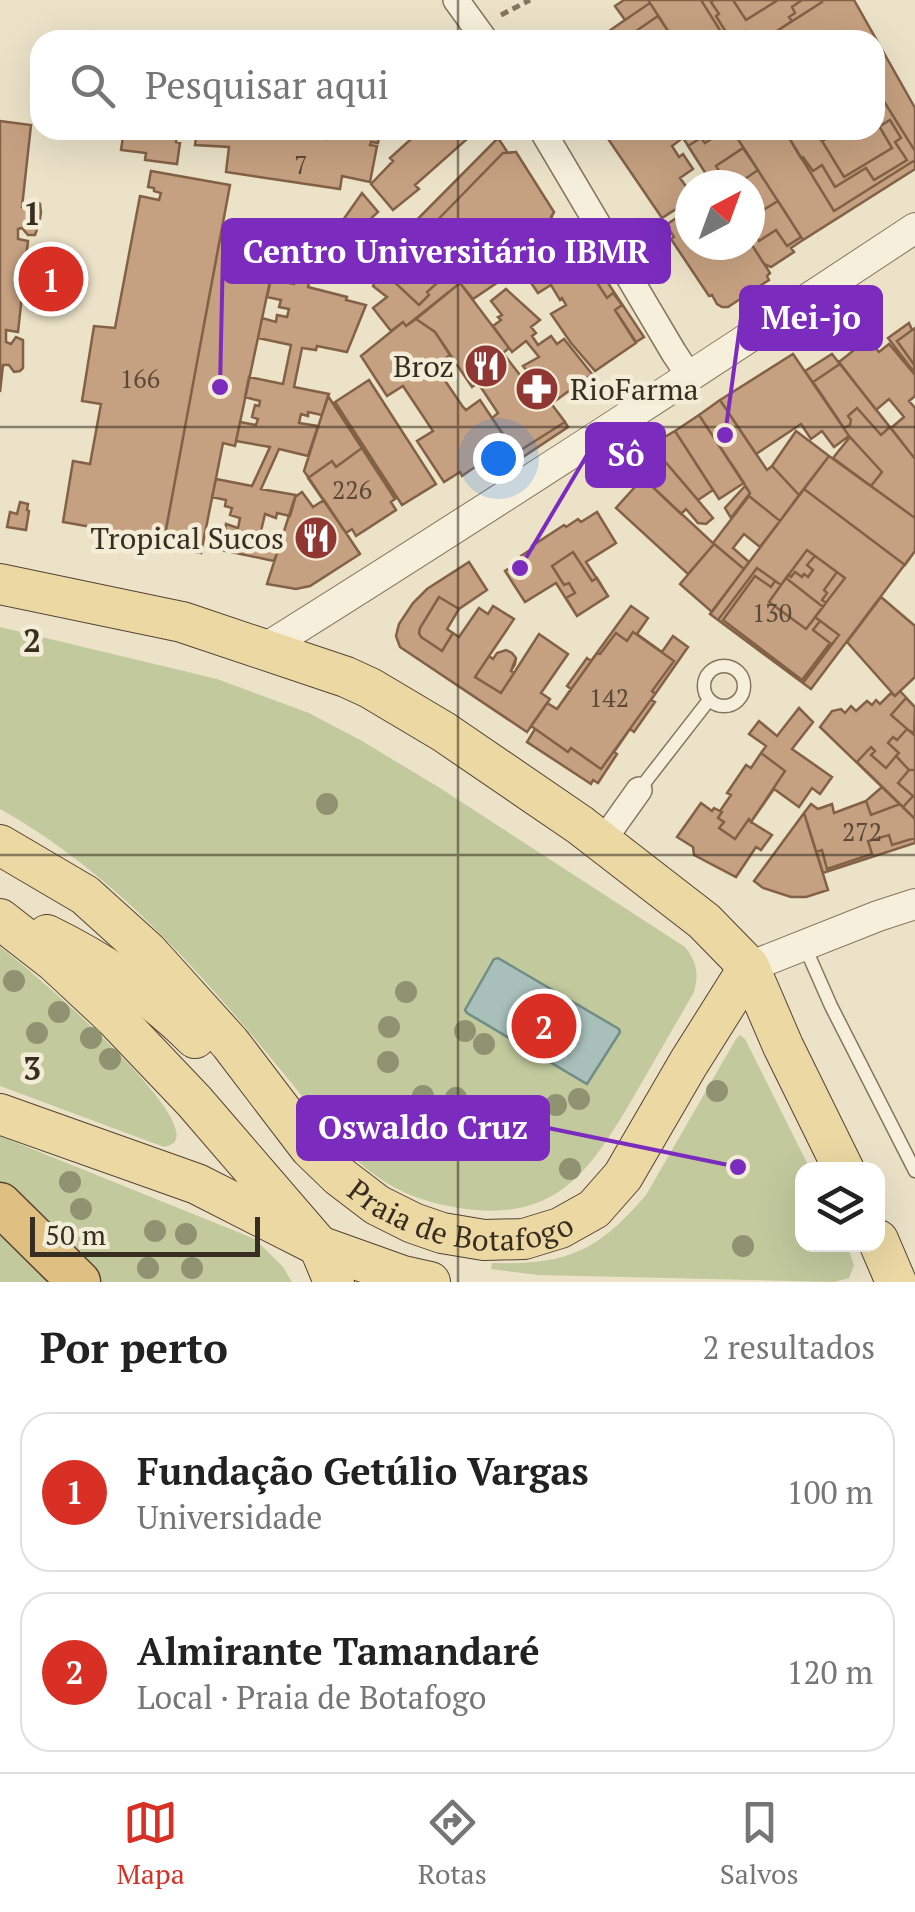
<!DOCTYPE html>
<html lang="pt">
<head>
<meta charset="utf-8">
<style>
  body { margin:0; font-family:"PT Serif",serif; background:#f6f6f6; color:#222 }
  .controls { position:absolute; right:30px; bottom:30px; display:grid; overflow:hidden; border-radius:20px; box-shadow:0 10px 40px #0002 }
  .controls button { width:90px; height:90px; display:grid; place-items:center; padding:0; border:0; border-bottom:2px solid #e0e0e0; background:#fff; color:#222; font:50px sans-serif }
  .compass { position:absolute; left:675px; top:170px; width:90px; height:90px; border-radius:50%; background:#fff; box-shadow:0 10px 40px #0002; rotate:41deg }
  .scale { position:absolute; left:30px; bottom:25px; width:230px; box-sizing:border-box; padding-left:10px; border:5px solid #372d21; border-top:0; font-size:28px; line-height:35px; white-space:nowrap; color:#372d21; -webkit-text-stroke:8px #f3ecd7; paint-order:stroke }
  .you { position:absolute; left:498px; top:458px; width:35px; height:35px; margin:-25px; border:8px solid #fff; border-radius:50%; background:#1a73e8; box-shadow:0 0 0 15px #1a73e833 }
  .badge { display:grid; place-items:center; width:65px; height:65px; border-radius:50%; background:#d93025; color:#fff; font-size:32px; font-weight:700 }
  .pin { position:absolute; translate:-50% -50%; border:5px solid #fff; box-shadow:0 2px 10px #0006 }
  .list { margin:0; padding:0; list-style:none }
  h2 { display:flex; justify-content:space-between; align-items:center; height:130px; margin:0; padding:0 40px; font-size:42px }
  h2 small { font-size:32px; font-weight:400; color:#767676 }
  .list li { display:grid; grid-template-columns:65px 1fr auto; gap:30px; align-items:center; box-sizing:border-box; height:160px; margin:0 20px 20px; padding:0 20px; border:2px solid #e0e0e0; border-radius:30px }
  .list b { display:block; font-size:38px; white-space:nowrap }
  .list p { margin:0; font-size:32px; white-space:nowrap; color:#767676 }
  .list em { font-size:32px; font-style:normal; color:#767676 }
  .icon { flex:none; width:55px; height:55px; fill:none; stroke:currentColor; stroke-width:2; stroke-linecap:round; stroke-linejoin:round }
  .map { position:relative; flex:none; width:915px; height:1282px; overflow:hidden }
  .search { position:absolute; background:#fff; box-shadow:0 10px 40px #0002; left:30px; right:30px; top:30px; height:110px; display:flex; align-items:center; gap:25px; box-sizing:border-box; padding:0 35px; border-radius:30px; color:#767676; font-size:38px }
  .sheet { height:490px; background:#fff }
  nav { display:flex; justify-content:space-around; align-items:center; box-sizing:border-box; height:140px; border-top:2px solid #e0e0e0; background:#fff; font-size:28px; color:#767676 }
  nav a { display:grid; justify-items:center; gap:5px }
  nav .on { color:#d93025 }
  .map>svg:first-child { display:block }
  .green { fill:#c2c99d }
  .water { fill:#a9c0ba; stroke:#708e87; stroke-width:2.5 }
  .building { fill:#c6a181; stroke:#836146; stroke-width:2.5 }
  .lines { fill:none; stroke-linecap:round; stroke-linejoin:round }
  .service-casing { stroke:#86755e; stroke-width:15 }
  .minor-casing { stroke:#86755e; stroke-width:28 }
  .tertiary-casing { stroke:#86755e; stroke-width:32 }
  .primary-casing { stroke:#544332; stroke-width:42 }
  .trunk-casing { stroke:#544332; stroke-width:45 }
  .path { stroke:#86755e; stroke-width:5; stroke-dasharray:8 5; stroke-linecap:butt }
  .service { stroke:#f6efdb; stroke-width:12 }
  .minor { stroke:#f6efdb; stroke-width:25 }
  .tertiary { stroke:#f6efdb; stroke-width:30 }
  .primary { stroke:#ebd8a3; stroke-width:40 }
  .trunk { stroke:#dfbf82; stroke-width:42 }
  .tree { fill:#909371 }
  .grid { fill:none; stroke:#372d21; stroke-width:2.5; stroke-opacity:0.55 }
  .labels { text-anchor:middle; dominant-baseline:central; stroke-width:9; stroke-linejoin:round; paint-order:stroke }
  .number-label { font-size:25px; fill:#5b4a39 }
  .poi-label { font-size:30px; fill:#372d21; stroke:#f3ecd7; text-anchor:end }
  .street-label { font-size:30px; fill:#372d21; stroke:#f3ecd7 }
  .grid-label { font-size:32px; text-anchor:middle; font-weight:bold; fill:#372d21; stroke:#f3ecd7; stroke-width:9; stroke-linejoin:round; paint-order:stroke }
  .leader { fill:none; stroke:#7b2cbf; stroke-width:4 }
  .callout-dot { fill:#7b2cbf; stroke:#f3ecd7; stroke-width:4 }
  .callout { fill:#7b2cbf; stroke:#7b2cbf; stroke-width:4 }
  .callout-label { font-size:32px; text-anchor:middle; font-weight:bold; fill:#fff }
</style>
</head>
<body>
<div class="map">
<svg width="915" height="1282" viewBox="0 0 915 1282">
  <rect width="100%" height="100%" fill="#ebe2c8"/>
  <path class="green" d="M0 627 217 679 309 713 362 741 440 788 685 947C697 962 699 974 694 992 675 1025 656 1058 637 1091 591 1170 557 1226 454 1207 412 1200 379 1183 348 1152 244 1027 145 890 0 809Z
    M0 947C29 968 188 1105 176 1139 174 1145 169 1145 164 1147L0 1086Z
    M740 1035 745 1039 810 1169 802 1170V1244L847 1245 854 1265 849 1278 834 1282 538 1275 491 1269 492 1263C567 1265 597 1252 646 1195L736 1039Z
    M0 1136 255 1239 283 1267 292 1282H0Z"/>
  <path class="water" d="M498 958 619 1029 620 1032 587 1084 467 1013 465 1010 494 959Z"/>
  <path class="building" d="M624 0H648L650 3 625 20 615 6Z
    M648 0H854L915 108V169L803 240 732 130H875V40H674Z
    M648 0H854L915 108V169L803 240 732 130H875V40H674Z
    M701 0H821L822 2 763 40H726Z
    M714 0H802L792 7 795 13 789 17 792 21 763 40H752L746 31 731 40 716 16 719 14 711 2Z
    M733 0H778L746 20Z
    M650 3 674 40H596L625 20Z
    M658 16 674 40H623Z
    M395 33 394 40H288L342 36Z
    M875 87 915 151V160L834 211 786 133 791 130H875Z
    M875 119 892 148 844 177 822 141 841 130H875Z
    M875 119 880 126 890 120 901 138 895 142 907 160 874 180 866 168 835 187 822 165 813 171 803 157 801 158 786 133 791 130H809L822 141 838 132 837 130H875Z
    M0 121 31 125 22 207H28L29 202 35 200 40 204 41 213 39 224 35 235H28L22 228 18 229V239L28 241 18 332 6 330V342L11 344 16 337 23 340V368L20 371 14 372 9 365H3L0 392Z
    M124 130 177 131 176 142 180 143 177 164 145 160 146 153 121 150Z
    M197 130H259L277 134V130H315L314 136 327 139 328 130H380L378 143 371 142 370 145 377 146 370 182 342 176 340 189 226 172 229 147 195 145Z
    M421 130H473L475 132 415 185 419 189 393 210 371 184 393 161 390 158Z
    M602 130H662L664 132 673 130 680 140 672 146 679 157 683 154 693 169 680 178 690 192V200L662 218Z
    M678 130H732L803 240 791 248 794 252 771 267 764 264 750 242V185H713Z
    M725 130H732L758 170 736 185H713L688 146 701 138 705 143Z
    M498 138 508 153 516 152 554 212 551 217 565 237 473 299 460 283 406 326 403 322 391 331 373 308 387 297 373 286 385 257 383 254Z
    M743 148 758 170 736 185H713L712 183 722 176 716 166Z
    M516 152 554 212 549 222 553 227 518 251 501 272 495 268 489 269 477 279 468 268 455 267 427 292 429 295 419 305 391 279 401 257 400 254 417 237 419 239 503 153Z
    M151 171 230 185 164 540 63 522 73 461 90 464 101 404 82 401 94 326 115 328 140 196 159 200 161 193 154 191V188L148 187Z
    M362 193 378 212 364 225 370 236 387 249 383 254 322 250Z
    M690 200V245H750V242L770 273 767 276 769 280 728 307H722L717 304 712 295 709 296 671 239 674 237 666 225 685 212 680 206Z
    M778 201 801 237 787 246 776 230 759 241 753 231 750 233V207L755 215Z
    M778 201 803 240 791 248 794 252 771 267 764 264 750 242V207L755 215Z
    M574 232 644 337 636 342 615 310 622 305 613 293 607 298 588 269 595 265 587 253 580 257 566 237Z
    M566 237 580 257 587 253 595 265 588 269 607 298 613 293 622 305 615 310 636 343 595 371 571 343 551 314 566 305 562 298 560 300 551 285 538 293 520 267Z
    M220 238 277 248 235 446 223 443 201 553 163 546Z
    M271 279 294 284 295 279 309 283 308 287 347 297 346 300 366 305 347 352 317 346 316 350 302 348 294 387 329 394 322 415 308 412V416L301 414 299 423 318 426 308 456 279 449 261 489 296 495 290 516 277 513 276 518 265 514 261 531 269 533 267 540 281 543 274 561 207 547 211 528 225 530 226 524 238 528 240 518 230 515 232 508 225 506 226 500 212 497 216 479 252 486 270 447 236 441 240 422 256 425 258 419 252 417 255 405 259 406 260 401 245 397 249 377 283 384 291 345 258 338 262 318 276 322 277 315 287 317 289 309 279 307 281 300 267 297Z
    M460 283 509 348 503 353 526 383 532 378 565 422 516 453 492 418 498 413 478 383 472 387 435 332 416 319Z
    M506 289 540 320 531 327 536 333 532 336 538 345 551 336 557 344 564 339 592 374 551 404 523 366 539 357 526 341 512 352 493 326 501 320 498 317 502 315 491 301Z
    M416 319 435 332 450 355 435 366 463 407 466 410 480 400 506 439 491 449 494 454 462 476 460 472 444 482 417 441 433 431 403 386 387 396 361 356 403 322 406 326Z
    M909 323 912 330 915 328 914 372 888 338Z
    M915 328V366L897 341Z
    M868 339 879 352 889 344 915 375V396L909 401 915 408V459L891 428 904 417 889 399 876 410 839 362Z
    M793 354 849 436 834 447 822 431 811 439 801 424 756 454 720 400Z
    M832 354 915 459V518L871 486 882 472 849 436 805 371Z
    M840 364 890 427 881 435 857 408 848 416 851 420 850 425 844 428 813 382Z
    M369 380 436 484 402 505 335 402Z
    M328 396 395 499 391 502 396 510 356 536 352 529 346 533 304 471Z
    M720 400 767 470 772 466 799 495 780 521 749 496 750 493 699 415Z
    M699 415 744 483 719 499 675 431Z
    M565 422 568 427 520 459 516 453Z
    M675 431 713 490 698 500 651 445Z
    M796 431 829 456 799 495 772 466Z
    M850 437 882 472 871 486 833 458Z
    M651 445 713 518 706 524 698 523 686 509 681 514 625 461Z
    M362 448 395 499 391 502 396 510 356 536 352 529 346 533 308 478 332 461 336 467Z
    M829 456 915 518V551L811 689 710 614Z
    M829 456 915 518V551L905 565 804 489Z
    M643 478 714 544 688 574 616 508Z
    M745 486 750 493 731 518 725 508Z
    M302 492 313 507 324 500 360 554 310 586 296 589 267 584 295 497Z
    M749 496 780 521 760 547 744 534 733 548 749 562 744 569 713 543Z
    M20 502 28 504 27 510 29 511 26 530 7 527 10 512 17 514Z
    M597 512 616 543 586 562 608 596 577 616 556 583 525 602 505 571 523 560 521 556 533 548 532 546 564 525 566 527 578 519 581 522Z
    M714 544 744 569 712 612 680 584Z
    M807 550 845 578 815 617 839 635 803 683 718 620 757 568 781 585Z
    M573 552 592 581 597 578 608 596 577 616 566 598 575 593 569 583 564 585 552 566Z
    M815 556 837 572 824 590 827 593 822 600 826 603 815 617 820 621 813 630 830 643 802 680 723 620 755 576 771 587 775 581 781 585 788 575 791 577 795 572 802 577 804 574 808 577 813 570 807 565Z
    M469 562 487 590 459 609 447 629 459 637 479 608 488 614 493 606 514 619 489 656 493 659 497 653 506 650 512 653 516 658 511 671 514 673 539 634 568 654 541 693 550 699 527 732 400 647 396 636 399 624 413 603 427 589Z
    M786 578 823 607 806 629 769 602Z
    M439 597 459 609 447 629 453 633 442 651 421 637 419 633 420 628Z
    M881 597 915 626V677L895 696 847 642Z
    M631 606 648 618 637 634 662 652 673 636 688 647 651 700 655 702 634 732 630 729 614 752 617 754 598 783 593 780 591 784 527 742 535 729 531 726 547 703 557 709 571 689 567 686 587 658 591 661Z
    M633 632 674 661 652 691 655 694 601 769 571 748 568 752 531 726 547 703 557 709 597 653 600 654 616 633 627 641Z
    M506 650 512 653 516 658 515 664 511 671 514 673 501 693 475 677 489 656 493 659 497 653Z
    M900 691 915 707V819L820 727 832 711 841 709 845 713 851 706 856 711 867 701 872 705 876 700 880 704 891 693 895 696Z
    M906 698 915 707 914 735 891 715Z
    M799 708 813 722 792 749 832 777 820 794 812 788 799 807 774 789 751 822 772 835 761 850 756 847 736 877 694 855 693 847 677 837 701 803 712 811 714 808 720 811 731 795 727 793 746 765 751 768 761 753 766 746 749 734 759 721 777 736Z
    M907 729 915 734V770H909L896 756 899 753 888 743 893 737 897 740Z
    M871 747 875 751 871 755 886 768 896 756 909 770 898 783 913 796 903 807 857 762Z
    M761 753 785 771 751 822 749 819 735 839 719 828 724 822 718 818 722 812 720 811 731 795 727 793 746 765 751 768Z
    M882 787 915 819V843L823 873 804 813 811 804 818 809 832 804 834 813 866 801Z
    M866 801 871 815 900 804 915 819V838L892 845 889 835 868 841 872 854 827 869 822 850 816 852 804 813 811 804 818 809 832 804 834 813Z
    M804 813 828 890 806 897H791L763 888 754 881Z"/>
  <g class="lines">
    <defs>
      <path id="service" d="M704 686a20 20 0 1 1 40 0a20 20 0 1 1-40 0Z
        M639 790 709 700
        M805 947 831 1006 915 1171"/>
      <path id="minor" d="M456 0 485 40
        M542 130 674 353 690 377
        M602 842 639 790"/>
      <path id="tertiary" d="M264 649C483 512 699 371 915 228
        M749 967 878 916 915 904"/>
      <g id="primary">
        <path d="M0 584 182 622 346 677 370 688 444 732 580 825 704 921 749 967 783 1046 844 1170"/>
        <path id="s1" d="M0 845 85 895 147 951 230 1043 310 1148 339 1176 377 1205 413 1223 442 1233 484 1240 524 1239 560 1228 594 1209 623 1176 688 1064 749 967"/>
        <path d="M0 919 55 962 114 1017 194 1101 319 1246 334 1282"/>
        <path d="M47 935C102 962 152 995 195 1038"/>
        <path d="M0 1114 197 1184 319 1246 403 1276 430 1282"/>
        <path d="M878 1240 896 1282"/>
      </g>
      <path id="trunk" d="M0 1204 79 1282"/>
    </defs>
    <use href="#service" class="service-casing"/>
    <use href="#minor" class="minor-casing"/>
    <use href="#tertiary" class="tertiary-casing"/>
    <use href="#primary" class="primary-casing"/>
    <use href="#trunk" class="trunk-casing"/>
    <path class="path" d="M501 15 530 0"/>
    <use href="#service" class="service"/>
    <use href="#minor" class="minor"/>
    <use href="#tertiary" class="tertiary"/>
    <use href="#primary" class="primary"/>
    <use href="#trunk" class="trunk"/>
  </g>
  <g class="tree">
    <circle cx="327" cy="804" r="11"/>
    <circle cx="14" cy="981" r="11"/>
    <circle cx="406" cy="992" r="11"/>
    <circle cx="59" cy="1012" r="11"/>
    <circle cx="389" cy="1027" r="11"/>
    <circle cx="465" cy="1031" r="11"/>
    <circle cx="37" cy="1033" r="11"/>
    <circle cx="91" cy="1038" r="11"/>
    <circle cx="484" cy="1044" r="11"/>
    <circle cx="110" cy="1059" r="11"/>
    <circle cx="388" cy="1062" r="11"/>
    <circle cx="717" cy="1091" r="11"/>
    <circle cx="423" cy="1096" r="11"/>
    <circle cx="456" cy="1098" r="11"/>
    <circle cx="579" cy="1099" r="11"/>
    <circle cx="556" cy="1105" r="11"/>
    <circle cx="570" cy="1169" r="11"/>
    <circle cx="70" cy="1182" r="11"/>
    <circle cx="81" cy="1209" r="11"/>
    <circle cx="155" cy="1231" r="11"/>
    <circle cx="186" cy="1234" r="11"/>
    <circle cx="743" cy="1246" r="11"/>
    <circle cx="148" cy="1268" r="11"/>
    <circle cx="192" cy="1268" r="11"/>
  </g>
  <path class="grid" d="M458 0V40M458 130V1282M0 427H915M0 855H915"/>
  <defs>
    <symbol id="restaurant-disc" viewBox="-11 -11 22 22"><circle r="9.5" fill="#903633" stroke="#f3ecd7"/><path d="M-5-6h1v4h1v-4h1v4h1v-4h1v5L-1.5 .5V6h-2V.5L-5-1ZM5-6V6H3V1.5H1.5Q1.5-4 5-6Z" fill="#fff"/></symbol>
    <symbol id="pharmacy-disc" viewBox="-11 -11 22 22"><circle r="9.5" fill="#903633" stroke="#f3ecd7"/><path d="M-2-6h4v4h4v4h-4v4h-4v-4h-4v-4h4Z" fill="#fff"/></symbol>
  </defs>
  <g fill-rule="evenodd">
    <use href="#restaurant-disc" x="461" y="341" width="50" height="50"/>
    <use href="#pharmacy-disc" x="512" y="364" width="50" height="50"/>
    <use href="#restaurant-disc" x="291" y="513" width="50" height="50"/>
  </g>
  <g class="labels">
    <g class="number-label">
      <text x="301" y="164">7</text>
      <text x="140" y="378">166</text>
      <text x="352" y="489">226</text>
      <text x="772" y="612">130</text>
      <text x="609" y="697">142</text>
      <text x="862" y="831">272</text>
    </g>
    <g class="poi-label">
      <text x="454" y="366">Broz</text>
      <text x="570" y="389" text-anchor="start">RioFarma</text>
      <text x="284" y="538">Tropical Sucos</text>
    </g>
    <g class="street-label">
      <text stroke="none"><textPath href="#s1" startOffset="612">Praia de Botafogo</textPath></text>
    </g>
  </g>
  <g class="grid-label">
    <text x="32" y="225">1</text>
    <text x="32" y="652">2</text>
    <text x="32" y="1080">3</text>
  </g>
  <path class="leader" d="M220 387L223 251M725 435L741 318M520 568L587 455M738 1167L548 1128"/>
  <g class="callout-dot">
    <circle cx="220" cy="387" r="10"/>
    <circle cx="725" cy="435" r="10"/>
    <circle cx="520" cy="568" r="10"/>
    <circle cx="738" cy="1167" r="10"/>
  </g>
  <g class="callout">
    <rect x="223" y="220" width="446" height="62" rx="10"/>
    <rect x="741" y="287" width="140" height="62" rx="10"/>
    <rect x="587" y="424" width="77" height="62" rx="10"/>
    <rect x="298" y="1097" width="250" height="62" rx="10"/>
  </g>
  <g class="callout-label">
    <text x="446" y="263">Centro Universitário IBMR</text>
    <text x="811" y="329">Mei-jo</text>
    <text x="626" y="466">Sô</text>
    <text x="423" y="1139">Oswaldo Cruz</text>
  </g>
</svg>
<div class="controls">
<button><svg class="icon" aria-label="layers" viewBox="0 0 24 24"><path d="M12 4l9 5-9 5-9-5zM3 14l9 5 9-5"/></svg></button>
</div>
<svg class="compass" viewBox="-18 -18 36 36"><path d="M0-13l5 13h-10z" fill="#e53935"/><path d="M0 13l5-13h-10z" fill="#767676"/></svg>
<div class="scale">50 m</div>
<div class="you"></div>
<div class="pin badge" style="left:51px;top:279px">1</div>
<div class="pin badge" style="left:544px;top:1026px">2</div>
<div class="search"><svg class="icon" aria-label="search" viewBox="0 0 24 24"><circle cx="10" cy="10" r="6"/><path d="M15 15l6 6"/></svg>Pesquisar aqui</div>
</div>
<section class="sheet">
<h2>Por perto<small>2 resultados</small></h2>
<ul class="list">
<li><span class="badge">1</span><div><b>Fundação Getúlio Vargas</b><p>Universidade</p></div><em>100 m</em></li>
<li><span class="badge">2</span><div><b>Almirante Tamandaré</b><p>Local · Praia de Botafogo</p></div><em>120 m</em></li>
</ul>
</section>
<nav>
<a class="on"><svg class="icon" aria-label="map" viewBox="0 0 24 24"><path d="M3 6l6-2 6 2 6-2v14l-6 2-6-2-6 2zM9 4v14M15 6v14"/></svg>Mapa</a>
<a><svg class="icon" aria-label="directions" viewBox="0 0 24 24"><path d="M12 3l9 9-9 9-9-9zM9 14v-3h6M13 9l2 2-2 2"/></svg>Rotas</a>
<a><svg class="icon" aria-label="saved" viewBox="0 0 24 24"><path d="M7 4h10v16l-5-4-5 4z"/></svg>Salvos</a>
</nav>
</body>
</html>
